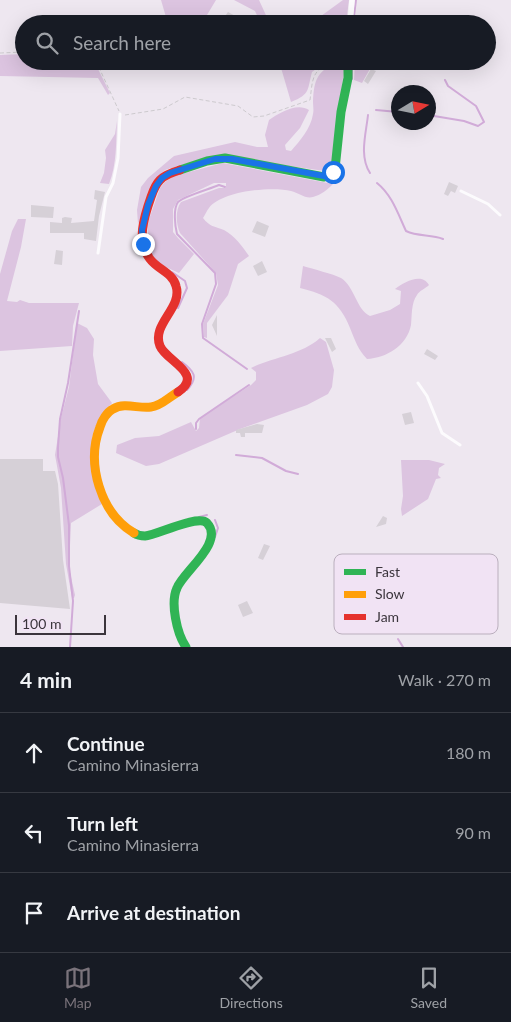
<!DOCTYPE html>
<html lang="en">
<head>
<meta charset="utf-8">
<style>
  body { margin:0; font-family:Lato,sans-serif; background:#20242c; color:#f1f3f6 }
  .compass { position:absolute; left:391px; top:85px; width:45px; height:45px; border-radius:50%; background:#171b24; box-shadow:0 5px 20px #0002; rotate:80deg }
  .scale { position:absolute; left:15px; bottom:12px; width:91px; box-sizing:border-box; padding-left:5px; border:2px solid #3b353c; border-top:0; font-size:14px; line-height:18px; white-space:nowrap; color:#3b353c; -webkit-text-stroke:4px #f1e3f4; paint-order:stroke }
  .stop { position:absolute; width:15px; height:15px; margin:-11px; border:4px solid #1a73e8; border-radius:50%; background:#fff }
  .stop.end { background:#1a73e8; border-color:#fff; box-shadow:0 1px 5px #0008 }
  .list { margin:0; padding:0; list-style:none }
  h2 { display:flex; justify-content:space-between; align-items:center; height:65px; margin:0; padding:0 20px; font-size:21px }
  h2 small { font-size:16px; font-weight:400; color:#9ea1a6 }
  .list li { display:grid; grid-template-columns:32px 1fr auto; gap:15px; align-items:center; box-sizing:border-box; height:80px; padding:0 20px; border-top:1px solid #363941 }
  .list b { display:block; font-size:19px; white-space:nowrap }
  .list p { margin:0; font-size:16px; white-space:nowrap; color:#9ea1a6 }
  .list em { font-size:16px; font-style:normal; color:#9ea1a6 }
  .icon { flex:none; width:28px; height:28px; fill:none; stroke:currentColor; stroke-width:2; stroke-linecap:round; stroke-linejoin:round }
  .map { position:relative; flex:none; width:511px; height:647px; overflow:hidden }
  .search { position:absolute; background:#171b24; box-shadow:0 5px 20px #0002; left:15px; right:15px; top:15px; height:55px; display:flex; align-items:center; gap:12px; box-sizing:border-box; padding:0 18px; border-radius:28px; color:#9ea1a6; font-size:19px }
  .sheet { height:305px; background:#171b24 }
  nav { display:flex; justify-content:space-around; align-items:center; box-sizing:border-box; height:70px; border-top:1px solid #363941; background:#171b24; font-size:14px; color:#9ea1a6 }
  nav a { display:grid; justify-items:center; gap:2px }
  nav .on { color:#7a737b }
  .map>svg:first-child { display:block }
  .green { fill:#dcc4e0 }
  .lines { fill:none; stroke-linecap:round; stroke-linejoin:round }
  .stream { stroke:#d1abd8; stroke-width:2 }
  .building { fill:#d6d0d7 }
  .path { stroke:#cdcace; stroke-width:1; stroke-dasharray:4 2.5; stroke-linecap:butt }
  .lane { stroke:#fcfbfd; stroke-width:3 }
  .street { stroke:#fcfbfd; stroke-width:5.5 }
  .fast { stroke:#30b455; stroke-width:9 }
  .slow { stroke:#ff9f0a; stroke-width:9 }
  .jam { stroke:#e5322d; stroke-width:9 }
  .route { stroke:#1a73e8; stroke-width:6 }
  .key { fill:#f1e3f4; stroke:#baafbd; stroke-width:1 }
  .key-label { font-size:14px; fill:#3b353c }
</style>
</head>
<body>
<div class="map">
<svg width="511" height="647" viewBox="0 0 511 647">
  <rect width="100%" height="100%" fill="#eee7f0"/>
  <path class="green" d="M161 0H216L207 15V24H168Z
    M234 0H259L270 24H261L255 11Z
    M343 0H349L346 24H337L336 22 310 24Z
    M24 54V61H94L110 93 108 95 98 78 0 76V55Z
    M279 61H327L312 72C307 90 311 94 291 102Z
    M338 61 345 62 332 167 325 171 260 162 237 156 188 163 165 170 154 183 138 224 137 210 141 187 148 178 174 156 235 142 257 147H268L265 135 269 120C279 113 297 102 309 110L300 128 285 145 286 150 291 151C300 141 311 128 313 114 314 110 313 106 313 102 314 79 317 72 338 61Z
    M355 61H378L376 70 371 67 362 83 354 80Z
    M117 121C116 142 117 164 109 184L100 183 104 173 106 158 105 150 115 134Z
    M223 163 333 184C327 190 321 195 313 197 305 199 299 193 291 191 272 186 222 191 209 208 207 210 205 215 203 218 210 227 214 226 224 230 235 236 242 246 249 256L238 264 228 295 207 323V338L204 337 203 324 218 285 216 273 180 233C176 224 175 210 181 202L219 188H226V183H214L178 200 173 209V232L178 238 194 254 179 273 159 264 151 253 147 225 160 188 165 182 174 176Z
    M18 219H26L21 247 7 301 17 302 20 300 29 303H79L73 326 72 346 0 351V274L12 231Z
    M303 266C313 269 333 274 341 278 355 287 356 309 370 316L390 310 400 304 401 291 395 289C404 282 422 272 429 285 426 288 419 291 417 295 411 303 412 316 411 325 407 346 386 358 367 359 358 350 355 340 350 328 340 302 326 294 300 288Z
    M77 323 87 328 94 339 93 355 98 384 112 403C80 435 92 466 102 504L71 523 69 568 75 595 74 598H72L66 564 61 488 55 455 61 418 69 387Z
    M320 338 326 342 334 370 332 387 328 394 307 405 240 429 159 464 146 466 116 453 117 445 135 438 159 436 191 422 196 431 199 428 200 418 251 385 256 380V372L251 368C273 357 301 355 320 338Z
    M401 460H429L445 464 439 468 438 475 441 478 436 479 428 499 402 516 401 509 403 496Z"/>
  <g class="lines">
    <path class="stream" d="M353 24 356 0
      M352 79V69
      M376 110 398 112
      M368 115C366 134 359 156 370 173
      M428 115 464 121 478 126 484 122 476 106 448 86 445 80
      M377 183C392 195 398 214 406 231 418 237 431 234 443 239
      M225 187 219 185C210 189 184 196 178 202 173 209 175 226 177 234L215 273 216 284 202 324 203 338 247 369
      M172 272 185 281 187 288 178 308
      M182 362C194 371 199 377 187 390
      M196 429V423L199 419 249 385
      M236 455 262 458 286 471 298 474
      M199 517 207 515
      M215 537 218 528 215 520
      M398 639 403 647
      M70 647 73 601 69 566V525L63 478 58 457V447L60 419 68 383 79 311"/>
  </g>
  <path class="building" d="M228 12 250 24H231L223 19Z
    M371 69 376 71 368 84 364 81Z
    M449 182 458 186 455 193 451 191 448 196 444 194Z
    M95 190 105 192 99 216 96 241 84 239V233H50V222L62 223V218L65 217 72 218 71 223 94 221 97 200 94 199Z
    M31 205 54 207 53 218 31 217Z
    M257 221 269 226 265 237 252 232Z
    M56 250 63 251 62 265 54 264Z
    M262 261 267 272 258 276 253 266Z
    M217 315V336L212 325Z
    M325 338H331L336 349 332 352Z
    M427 349 438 356 435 360 424 354Z
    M411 412 414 423 405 425 402 414Z
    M257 424 264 425 262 433H245V437H241L240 433H236V430Z
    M0 459H43V471H55L58 484 63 560 70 609 0 603Z
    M383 516 387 518 386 524 376 527Z
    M264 544 270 546 263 560 258 558Z
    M247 601 253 613 243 617 238 605Z"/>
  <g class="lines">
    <path class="path" d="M0 53 24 52
      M96 61 119 111
      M125 115 163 109 185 97 238 106 253 117 264 116 310 100C313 78 311 72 332 61"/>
    <path class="lane" d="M461 191 488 204 500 215
      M98 253 106 197 113 183 118 158 120 114
      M418 383 427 396 442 433 460 445"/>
    <path class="street" d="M350 24 352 0"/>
    <path class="fast" d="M180 170 207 161 225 158 324 177 331 175 335 169 341 112 348 78V61
      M134 533C137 535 141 536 145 536 157 535 198 514 207 523 225 542 183 572 177 588 170 603 177 634 186 647"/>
    <path class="slow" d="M134 533C100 513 86 463 100 427 102 420 107 412 113 409 125 402 139 409 151 407 161 406 169 397 178 392"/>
    <path class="jam" d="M178 392C205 374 166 361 160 346 151 324 183 308 176 286 173 273 157 269 150 259 136 241 144 217 151 197 153 191 155 185 160 180 165 175 173 172 180 170"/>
  </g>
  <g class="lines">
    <path class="route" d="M143 244 142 230 148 205 156 186 162 178 170 173 215 159H232L324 176 331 175 333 172"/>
  </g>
  <rect x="334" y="554" width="164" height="80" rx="8" class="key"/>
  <rect x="344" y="569" width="22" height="6" fill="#30b455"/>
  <rect x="344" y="591" width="22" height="7" fill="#ff9f0a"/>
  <rect x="344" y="614" width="22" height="6" fill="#e5322d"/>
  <g class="key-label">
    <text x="375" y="577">Fast</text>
    <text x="375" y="599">Slow</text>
    <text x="375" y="622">Jam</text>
  </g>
</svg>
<svg class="compass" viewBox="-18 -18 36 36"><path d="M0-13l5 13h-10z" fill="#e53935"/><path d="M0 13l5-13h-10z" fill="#9ea1a6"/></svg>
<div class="scale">100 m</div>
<div class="stop" style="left:333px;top:172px"></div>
<div class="stop end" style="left:143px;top:244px"></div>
<div class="search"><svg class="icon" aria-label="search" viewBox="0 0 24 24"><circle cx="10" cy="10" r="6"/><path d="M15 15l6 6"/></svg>Search here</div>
</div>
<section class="sheet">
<h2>4 min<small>Walk · 270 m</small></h2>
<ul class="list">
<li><svg class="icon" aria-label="ahead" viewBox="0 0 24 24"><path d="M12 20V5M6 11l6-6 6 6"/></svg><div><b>Continue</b><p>Camino Minasierra</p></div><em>180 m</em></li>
<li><svg class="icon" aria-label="left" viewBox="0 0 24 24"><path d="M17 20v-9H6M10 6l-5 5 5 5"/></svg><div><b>Turn left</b><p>Camino Minasierra</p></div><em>90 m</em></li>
<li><svg class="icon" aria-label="arrive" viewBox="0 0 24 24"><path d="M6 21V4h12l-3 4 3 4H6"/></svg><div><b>Arrive at destination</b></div></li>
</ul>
</section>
<nav>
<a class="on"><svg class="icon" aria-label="map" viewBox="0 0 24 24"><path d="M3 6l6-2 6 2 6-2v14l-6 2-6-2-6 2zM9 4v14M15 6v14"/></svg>Map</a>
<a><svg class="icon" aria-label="directions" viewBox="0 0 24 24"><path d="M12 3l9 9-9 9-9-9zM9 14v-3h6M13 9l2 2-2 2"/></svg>Directions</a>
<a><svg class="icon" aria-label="saved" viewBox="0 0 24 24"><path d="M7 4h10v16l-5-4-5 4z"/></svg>Saved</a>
</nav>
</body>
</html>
